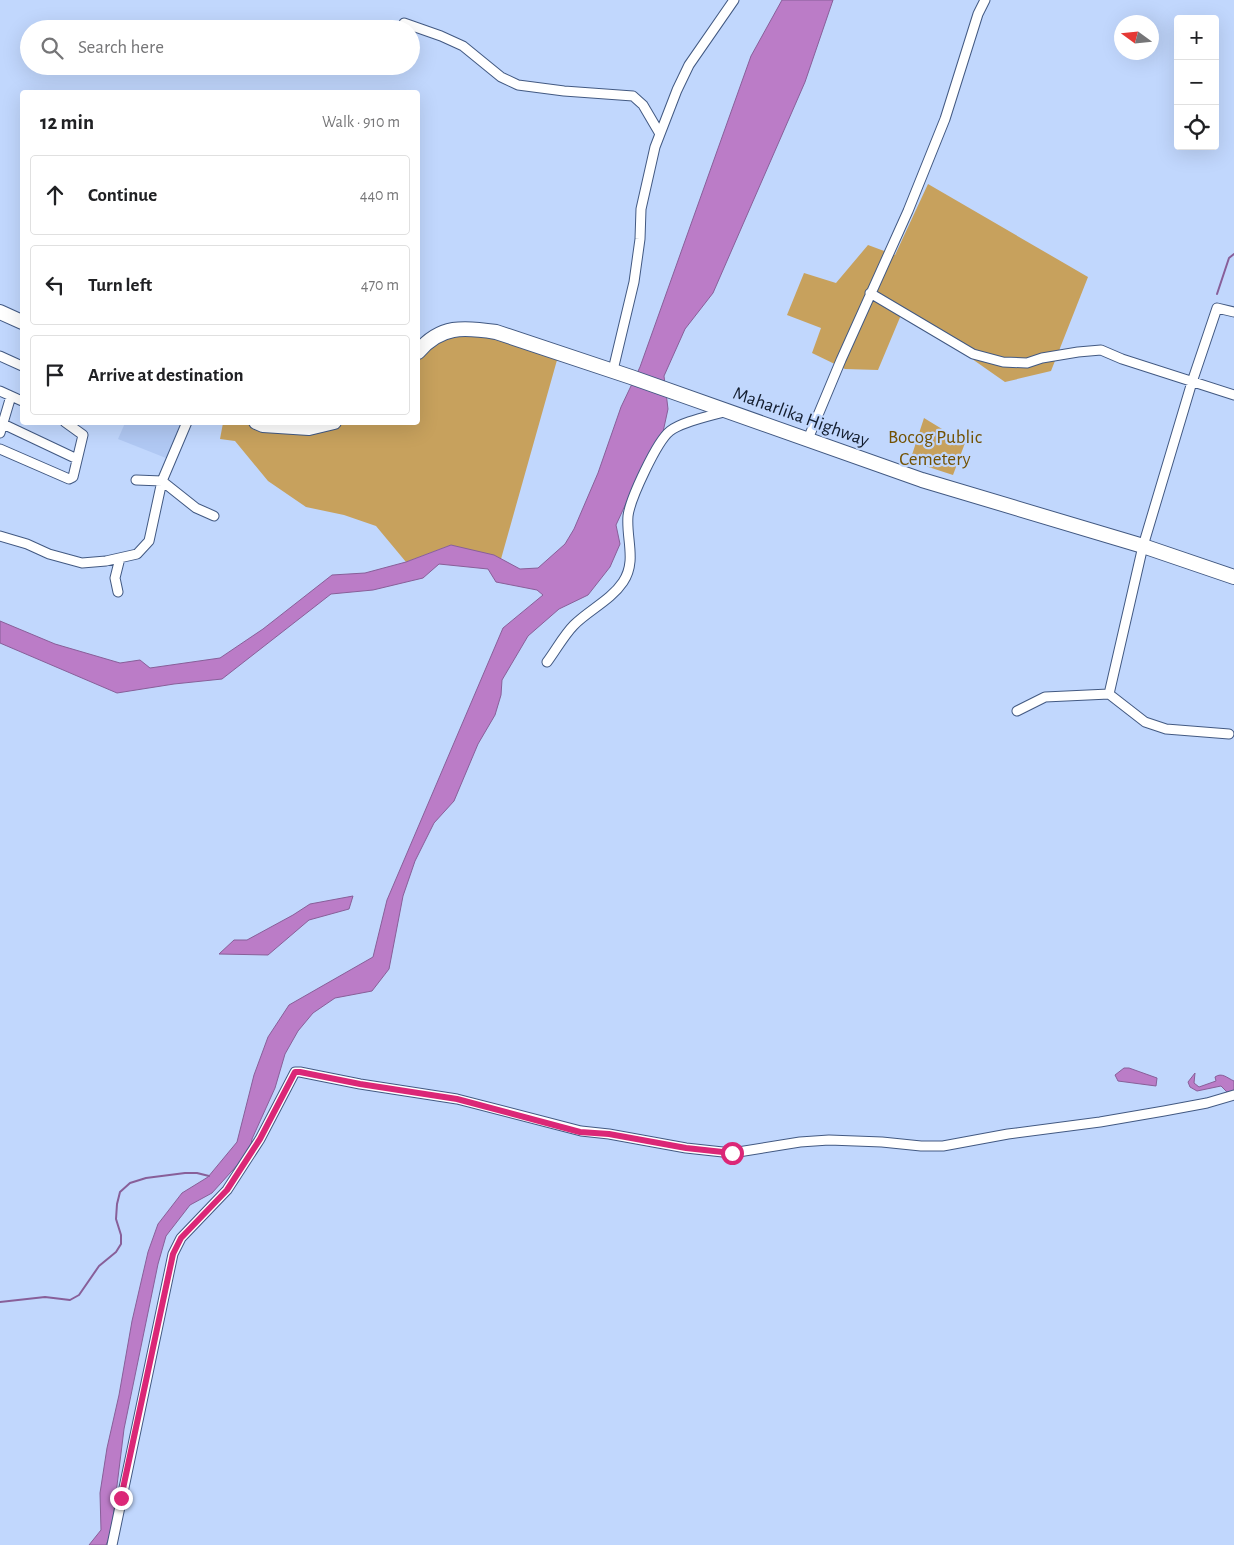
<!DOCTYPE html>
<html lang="en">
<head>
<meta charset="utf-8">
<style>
  body { margin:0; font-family:"Alegreya Sans",sans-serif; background:#f6f6f6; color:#202124 }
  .controls { position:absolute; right:15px; top:15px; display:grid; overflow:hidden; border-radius:5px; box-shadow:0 5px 20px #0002 }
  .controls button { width:45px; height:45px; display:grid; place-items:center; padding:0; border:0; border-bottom:1px solid #e0e0e0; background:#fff; color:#202124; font:25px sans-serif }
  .compass { position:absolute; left:1114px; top:15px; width:45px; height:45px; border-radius:50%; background:#fff; box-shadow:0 5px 20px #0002; rotate:285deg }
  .stop { position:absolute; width:15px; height:15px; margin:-11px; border:4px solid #db2777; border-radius:50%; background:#fff }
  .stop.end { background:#db2777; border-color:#fff; box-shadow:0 1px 5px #0008 }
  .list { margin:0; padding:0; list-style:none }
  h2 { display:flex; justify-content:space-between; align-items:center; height:65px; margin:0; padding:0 20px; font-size:21px }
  h2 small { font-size:16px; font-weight:400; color:#757577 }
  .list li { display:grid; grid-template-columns:32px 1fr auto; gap:15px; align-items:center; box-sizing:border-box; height:80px; margin:0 10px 10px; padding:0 10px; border:1px solid #e0e0e0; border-radius:5px }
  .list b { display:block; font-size:19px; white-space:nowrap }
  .list em { font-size:16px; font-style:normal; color:#757577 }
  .icon { flex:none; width:28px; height:28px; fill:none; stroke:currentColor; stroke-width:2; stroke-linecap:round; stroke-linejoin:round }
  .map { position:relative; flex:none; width:1234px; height:1545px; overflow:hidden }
  .search { position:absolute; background:#fff; box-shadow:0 5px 20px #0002; left:20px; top:20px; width:400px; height:55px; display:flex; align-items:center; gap:12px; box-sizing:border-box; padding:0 18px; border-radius:28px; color:#757577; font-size:19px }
  .panel { position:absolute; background:#fff; box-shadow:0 5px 20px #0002; left:20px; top:90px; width:400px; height:335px; border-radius:5px }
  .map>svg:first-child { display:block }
  .built { fill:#b0c8f3 }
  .green { fill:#c7a15d }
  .water { fill:#bb7cc7; stroke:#885f99 }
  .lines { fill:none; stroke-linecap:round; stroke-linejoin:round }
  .stream { stroke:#885f99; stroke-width:2 }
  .minor-casing { stroke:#425982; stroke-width:11 }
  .highway-casing { stroke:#425982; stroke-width:16 }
  .minor { stroke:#fff; stroke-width:9 }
  .highway { stroke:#fff; stroke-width:14 }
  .route { stroke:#db2777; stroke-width:6 }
  .labels { text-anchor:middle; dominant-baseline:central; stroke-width:4.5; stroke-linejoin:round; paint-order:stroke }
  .street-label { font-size:19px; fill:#121c2d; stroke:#c1d7fd }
  .park-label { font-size:19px; fill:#725102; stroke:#c1d7fd }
</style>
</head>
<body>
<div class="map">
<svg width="1234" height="1545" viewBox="0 0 1234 1545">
  <rect width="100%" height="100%" fill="#c1d7fd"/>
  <path class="built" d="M125 423H186L171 460 118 439Z"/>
  <path class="green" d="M928 184 1088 277 1051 371 1005 382 945 340 901 315 878 370 845 369 812 353 821 328 787 315 804 273 836 283 868 245 895 255Z
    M496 332 559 353 501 559 451 545 406 562 376 526 344 515 306 507 268 481 235 441 220 439 223 423 418 422V346L427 341Z
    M924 418 965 443 953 475 910 461Z"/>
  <path class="water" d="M782 0H833L805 82 713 293 685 329 664 376 668 409 663 432 640 473 616 525 620 544 610 567 588 595 559 609 528 636 502 680 501 695 495 715 478 744 454 801 434 823 415 861 403 896 389 969 372 991 335 998 313 1013 298 1031 285 1054 275 1088 252 1139 250 1151 212 1193 190 1205 166 1236 158 1264 124 1429 111 1534 106 1545H89L101 1530 100 1493 107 1448 119 1395 132 1321 148 1252 158 1224 182 1193 208 1177 237 1142 254 1075 268 1037 289 1005 373 957 387 900 503 628 543 595 537 590 496 582 488 569 439 564 423 578 373 590 331 594 222 679 174 684 117 693 0 643V621L55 644 120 663 140 660 150 668 220 658 263 629 332 575 365 573 406 562 451 545 494 555 520 569 538 568 565 544 574 529 598 473 621 407 640 367 751 56Z
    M353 896 349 909 309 920 268 955 219 954 234 940H247L293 915 310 904Z
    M1124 1068H1129L1157 1078 1156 1086 1118 1081 1115 1075Z
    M1195 1073 1194 1083 1199 1087 1216 1081 1215 1077C1222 1072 1227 1078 1234 1081V1091L1227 1092 1221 1086 1197 1091 1190 1087 1188 1082Z"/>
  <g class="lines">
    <path class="stream" d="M1217 294 1229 258 1234 254
      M0 1302 45 1297 70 1300 79 1295 99 1266 116 1252 121 1244V1235L116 1219 117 1204 120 1192 130 1183 146 1178 185 1173H197L209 1176"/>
    <defs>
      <path id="minor" d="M404 23 441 36 463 46 501 77 518 85 564 91 633 96 643 105 660 134
        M870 293 973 354 1003 362 1027 363 1042 358 1078 352 1101 350 1122 359 1234 395
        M0 356 22 366
        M613 370 634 282 640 239 641 209 655 147 677 90 689 65 734 0
        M0 391 11 396
        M3 424 77 459
        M0 433 11 396 22 401
        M808 439 841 360 908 211 945 119 978 14 985 0
        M0 449 69 479 73 477 83 435 65 422
        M136 480 162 481 196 508 214 516
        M0 536 27 544 49 554 82 563 106 561 137 554 149 541 162 481 187 422
        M118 592 115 578 120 558
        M547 662C556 650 564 635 574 625 589 610 611 600 623 582 637 561 626 539 628 516 630 499 657 441 670 431 683 421 711 416 727 411
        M1109 694 1143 546 1192 382 1217 308 1234 312
        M1017 711 1045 697 1109 694 1145 722 1166 729 1229 734
        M112 1545 173 1254 181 1238 227 1190 260 1139 295 1072H300L360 1084 457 1099 581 1131 609 1134 686 1148 732 1153 800 1142 829 1140 882 1142 921 1146H943L1008 1134 1100 1122 1164 1111 1207 1103 1234 1095"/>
      <path id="highway" d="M0 312 22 322
        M418 352C440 325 464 327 496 332L631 377 922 480 1143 546 1234 577
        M256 422 263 425 309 428 334 422"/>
    </defs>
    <use href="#minor" class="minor-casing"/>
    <use href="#highway" class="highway-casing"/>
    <use href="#minor" class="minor"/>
    <use href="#highway" class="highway"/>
  </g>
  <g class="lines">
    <path class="route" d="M121 1498 173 1254 181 1238 227 1190 260 1139 295 1072H300L360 1084 457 1099 580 1132 609 1134 686 1148 732 1153"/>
  </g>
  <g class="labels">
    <g class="street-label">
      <text transform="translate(801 417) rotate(20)">Maharlika Highway</text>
    </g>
    <g class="park-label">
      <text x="935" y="437">Bocog Public<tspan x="935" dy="22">Cemetery</tspan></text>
    </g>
  </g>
</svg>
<div class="controls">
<button>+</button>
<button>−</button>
<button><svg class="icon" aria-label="locate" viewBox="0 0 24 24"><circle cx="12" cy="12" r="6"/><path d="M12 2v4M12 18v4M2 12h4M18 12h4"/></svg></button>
</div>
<svg class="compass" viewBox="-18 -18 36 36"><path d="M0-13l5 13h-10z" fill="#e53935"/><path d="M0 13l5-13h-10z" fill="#757577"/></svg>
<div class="stop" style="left:732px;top:1153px"></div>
<div class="stop end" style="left:121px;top:1498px"></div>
<div class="search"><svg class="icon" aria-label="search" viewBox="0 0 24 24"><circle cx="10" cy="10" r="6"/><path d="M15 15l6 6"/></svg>Search here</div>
<section class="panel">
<h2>12 min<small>Walk · 910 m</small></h2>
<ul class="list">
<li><svg class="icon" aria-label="ahead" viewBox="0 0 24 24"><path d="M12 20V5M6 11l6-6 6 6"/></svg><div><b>Continue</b></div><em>440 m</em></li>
<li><svg class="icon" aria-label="left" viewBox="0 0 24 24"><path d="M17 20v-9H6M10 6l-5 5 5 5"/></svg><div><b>Turn left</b></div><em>470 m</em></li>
<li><svg class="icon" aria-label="arrive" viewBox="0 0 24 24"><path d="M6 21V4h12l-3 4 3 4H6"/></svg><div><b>Arrive at destination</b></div></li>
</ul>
</section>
</div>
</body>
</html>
